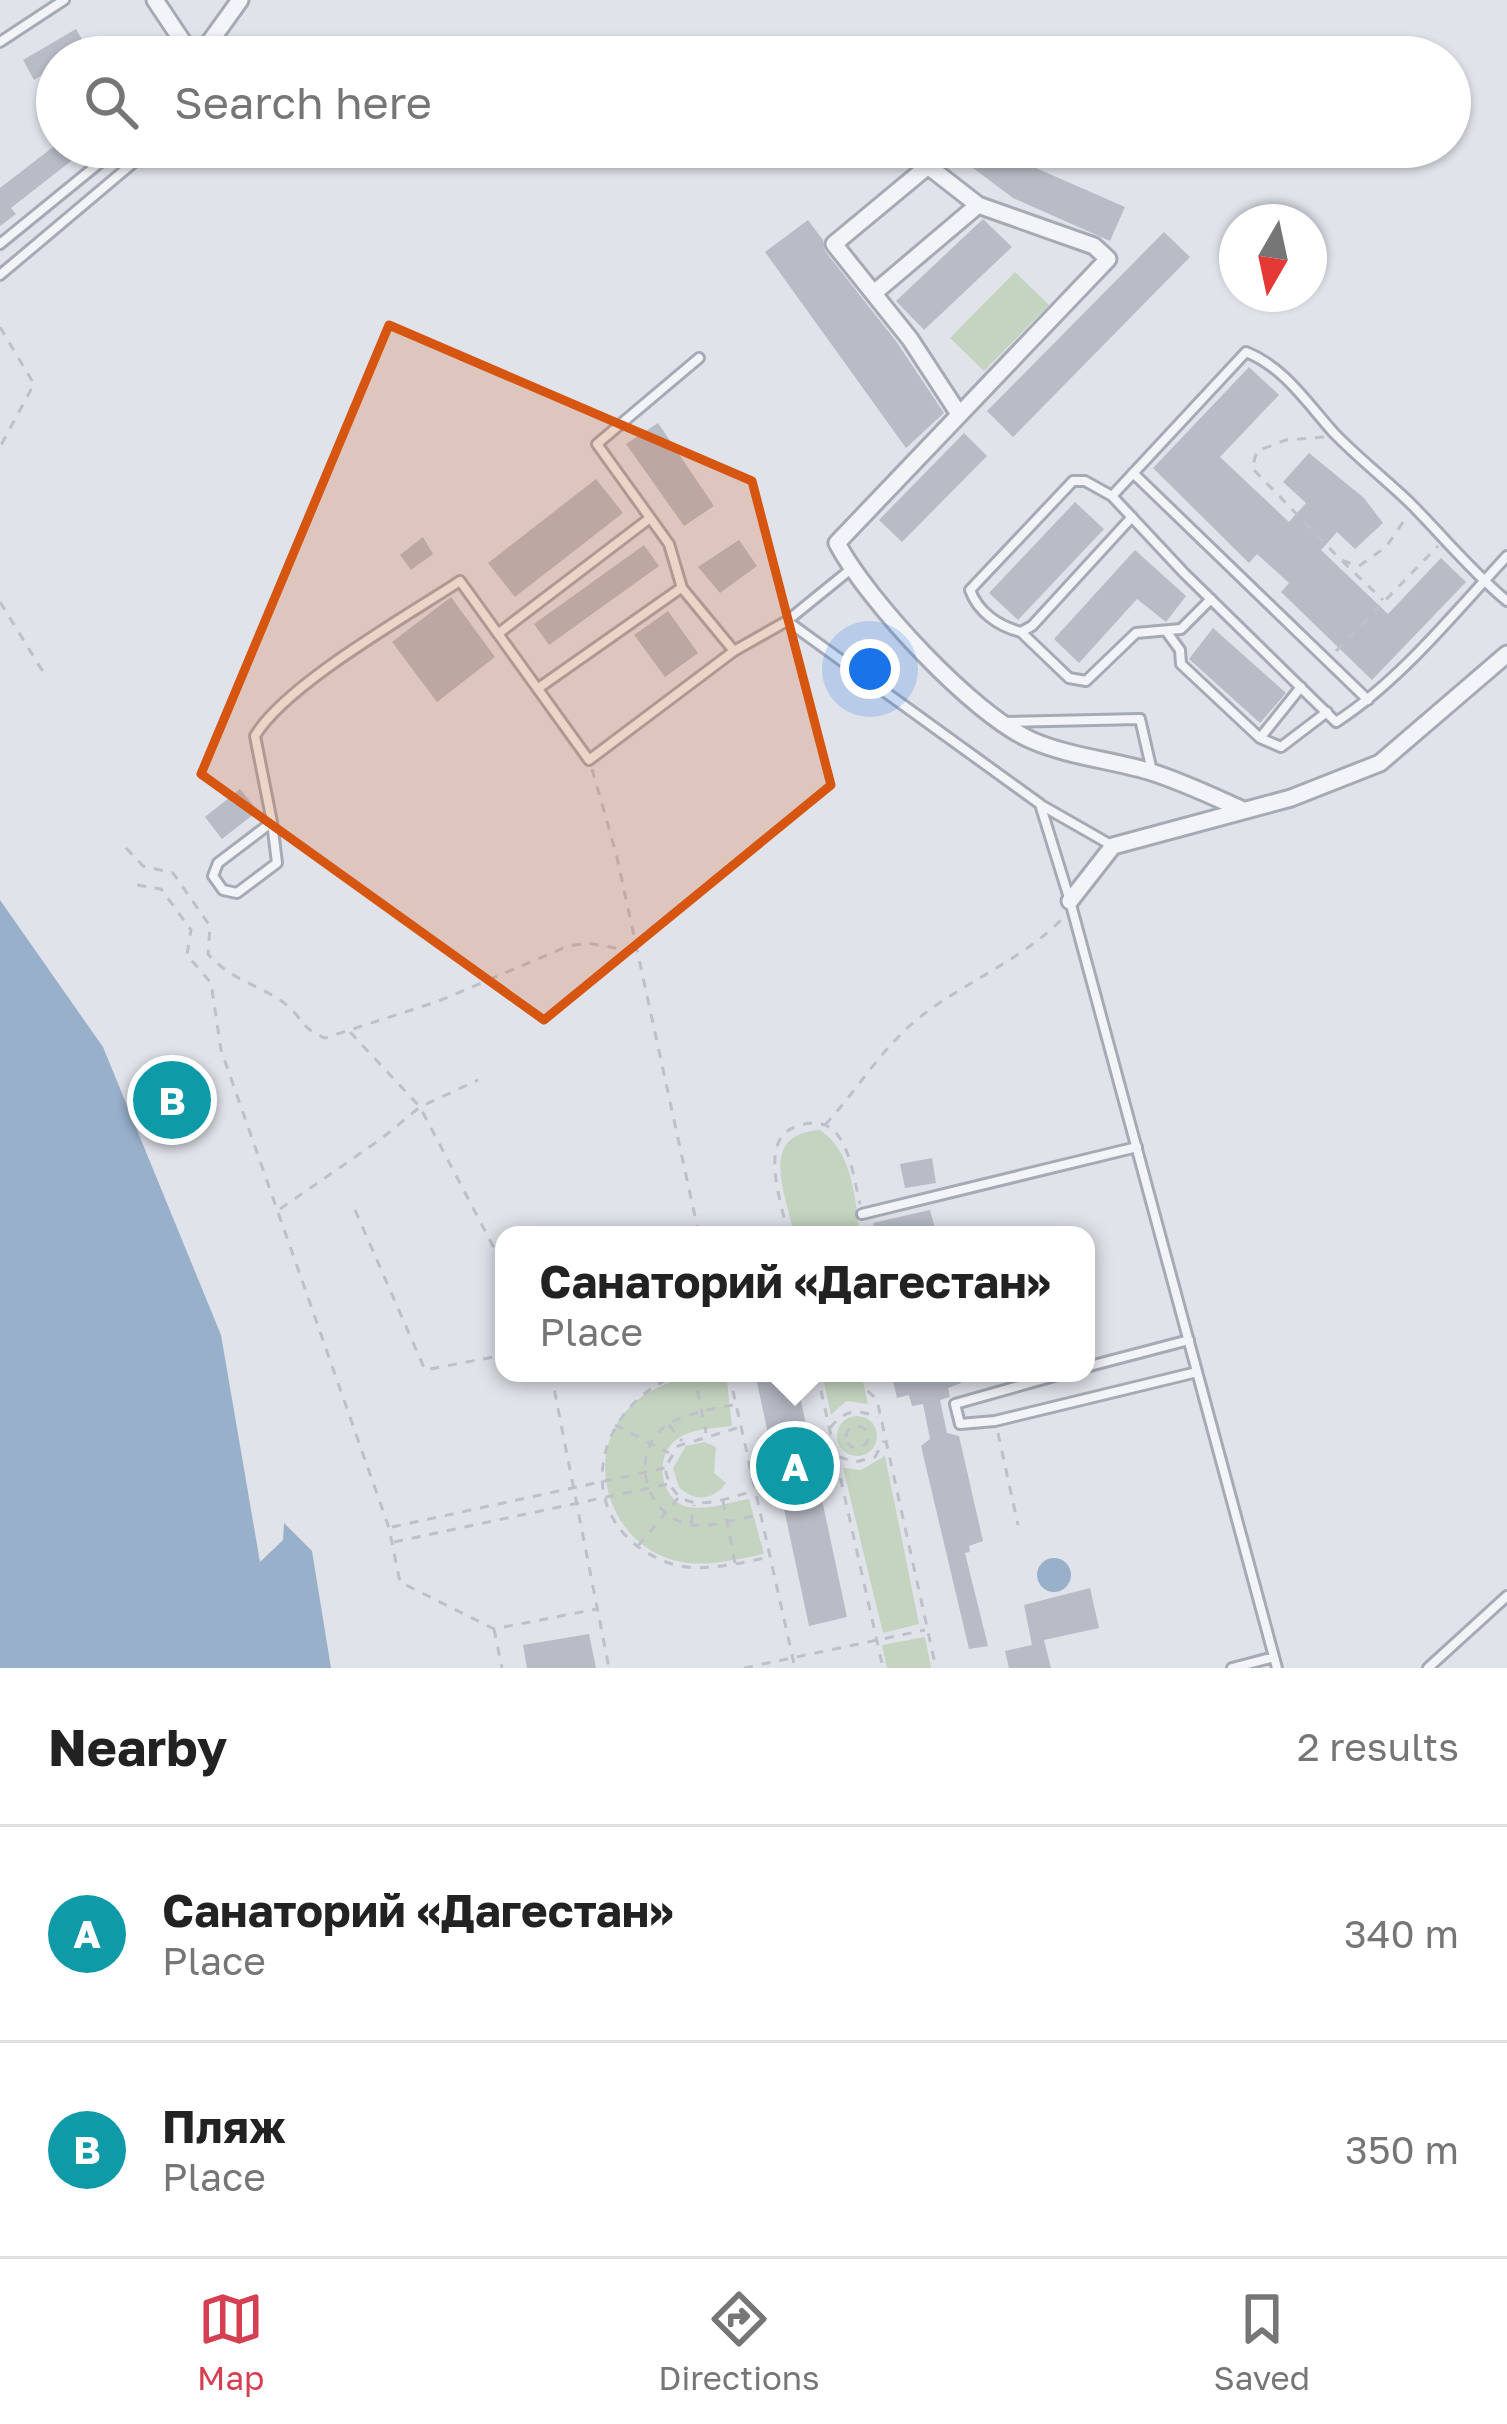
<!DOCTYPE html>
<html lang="en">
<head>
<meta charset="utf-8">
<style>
  body { margin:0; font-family:"Golos Text",sans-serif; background:#f2f2f2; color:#222 }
  .compass { position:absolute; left:1219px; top:204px; width:108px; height:108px; border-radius:50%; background:#fff; box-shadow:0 3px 9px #0004; rotate:189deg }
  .you { position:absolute; left:870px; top:669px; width:42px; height:42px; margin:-30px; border:9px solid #fff; border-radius:50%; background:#1a73e8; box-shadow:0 0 0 18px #1a73e833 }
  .badge { display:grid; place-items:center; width:78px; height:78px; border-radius:50%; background:#d53f51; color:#fff; font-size:39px; font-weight:700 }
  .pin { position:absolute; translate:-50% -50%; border:6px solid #fff; box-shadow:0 3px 12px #0006 }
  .popup { position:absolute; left:495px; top:1226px; width:600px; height:156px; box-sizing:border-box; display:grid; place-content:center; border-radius:24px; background:#fff; filter:drop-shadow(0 3px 9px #0005); font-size:39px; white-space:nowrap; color:#767676 }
  .popup b { font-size:45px; color:#222 }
  .popup::after { content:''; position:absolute; left:50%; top:100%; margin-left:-24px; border:24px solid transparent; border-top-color:#fff }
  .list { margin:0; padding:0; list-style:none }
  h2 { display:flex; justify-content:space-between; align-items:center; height:156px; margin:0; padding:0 48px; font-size:51px }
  h2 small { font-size:39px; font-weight:400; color:#767676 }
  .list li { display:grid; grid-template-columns:78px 1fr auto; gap:36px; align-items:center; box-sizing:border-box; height:216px; padding:0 48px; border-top:3px solid #e0e0e0 }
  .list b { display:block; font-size:45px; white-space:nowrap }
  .list p { margin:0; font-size:39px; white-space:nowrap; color:#767676 }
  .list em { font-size:39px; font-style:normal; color:#767676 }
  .icon { flex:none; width:66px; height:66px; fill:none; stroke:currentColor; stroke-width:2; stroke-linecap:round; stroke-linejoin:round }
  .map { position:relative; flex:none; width:1507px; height:1668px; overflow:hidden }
  .search { position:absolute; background:#fff; box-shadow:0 3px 9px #0004; left:36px; right:36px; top:36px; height:132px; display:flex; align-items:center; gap:30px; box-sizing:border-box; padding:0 42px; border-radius:66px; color:#767676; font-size:45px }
  .sheet { height:588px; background:#fff }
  nav { display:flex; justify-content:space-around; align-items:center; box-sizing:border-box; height:168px; border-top:3px solid #e0e0e0; background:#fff; font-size:33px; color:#767676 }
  nav a { display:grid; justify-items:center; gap:6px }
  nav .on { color:#d53f51 }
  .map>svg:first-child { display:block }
  .green { fill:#c5d4c1 }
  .water { fill:#99b0cb }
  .building { fill:#b7bcc7 }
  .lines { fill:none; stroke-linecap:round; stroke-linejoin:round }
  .service-casing { stroke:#a5aab4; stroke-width:14 }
  .minor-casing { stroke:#a5aab4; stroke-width:21 }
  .path { stroke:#bec1c9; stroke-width:3; stroke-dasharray:9 9; stroke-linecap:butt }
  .service { stroke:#f3f4f8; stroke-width:8 }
  .minor { stroke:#f3f4f8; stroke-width:15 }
  .marked { fill:#d55511; fill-opacity:0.2; stroke:#d55511; stroke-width:9; stroke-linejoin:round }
</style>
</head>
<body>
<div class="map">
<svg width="1507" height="1668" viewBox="0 0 1507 1668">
  <rect width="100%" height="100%" fill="#e0e3ea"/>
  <path class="green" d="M1015 272 1049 305 984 371 950 338Z
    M820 1130C853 1152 855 1199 860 1235H794C786 1193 757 1134 820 1130Z
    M707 1373H726L732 1426C715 1428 690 1429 677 1439 656 1454 658 1493 682 1505 699 1513 730 1502 749 1499L764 1554C738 1559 708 1567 682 1562 617 1551 584 1472 620 1419 640 1389 675 1379 707 1373Z
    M822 1373H861L868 1404 846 1401 831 1415Z
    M837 1436a20 20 0 1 1 40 0a20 20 0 1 1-40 0Z
    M704 1442 716 1447 714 1473 726 1483C713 1501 694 1502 679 1487L673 1468 686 1446Z
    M885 1456 919 1624 883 1633 843 1468 861 1470Z
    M925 1637 931 1668H887L882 1645Z"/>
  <path class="water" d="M0 900 103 1047 221 1335 260 1562 283 1540 284 1523 312 1551 331 1668H0Z
    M1037 1575a17 17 0 1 1 34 0a17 17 0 1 1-34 0Z"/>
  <path class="building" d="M76 29 87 48 73 57H57V66L34 80 23 60Z
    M53 147H89L11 208 16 214 0 226V188Z
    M945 147H1009L1038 169 1125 207 1110 241 1013 198Z
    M983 219 1012 247 924 330 896 301Z
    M808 220 823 240 825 251 896 341 944 413 906 448 765 252Z
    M1164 232 1190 257 1013 437 987 411Z
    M1249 367 1279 395 1220 457 1289 522 1306 503 1283 482 1309 453 1364 498 1383 523 1355 549 1337 532 1321 550 1388 614 1441 558 1466 582 1372 680 1281 592 1289 583 1257 554 1249 563 1153 468Z
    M658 423 714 506 684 526 626 444Z
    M964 433 987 456 902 542 879 520Z
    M596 479 623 513 515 597 488 563Z
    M1075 502 1104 529 1018 620 989 593Z
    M423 537 433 554 411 570 400 555Z
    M739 540 757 566 720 593 698 567Z
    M644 545 659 566 549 645 534 624Z
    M1135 550 1186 596 1166 622 1137 599 1079 663 1054 639Z
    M451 597 495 657 437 702 392 642Z
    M668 611 698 653 665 677 634 635Z
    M1213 628 1286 693 1260 723 1189 659Z
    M240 789 258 811 222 839 205 817Z
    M932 1158 936 1183 905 1188 900 1164Z
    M930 1210 937 1235H875L873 1223Z
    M755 1373H795L847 1617 809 1626Z
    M891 1373H959L961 1383 948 1388 950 1397 940 1400 947 1433 959 1436 983 1541 969 1546 970 1552 965 1553 988 1646 969 1649 921 1446 930 1439 923 1404 912 1406 909 1395 897 1398Z
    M1090 1588 1099 1628 1044 1640 1051 1668H1009L1005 1651 1032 1645 1024 1605Z
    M589 1634 596 1668H527L523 1645Z"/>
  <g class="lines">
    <defs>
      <path id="service" d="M0 42 64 0
        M0 244 119 147
        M0 275 152 147
        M699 358 597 444 669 544 682 588 734 651
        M1133 473 1368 700
        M1112 496 1085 481H1073L970 590C978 612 998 626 1021 632L1032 626 1132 517
        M1507 556C1456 611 1399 682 1336 722L1184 573 1112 496 1246 352C1284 367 1307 403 1334 433 1357 457 1385 479 1409 502 1442 535 1471 571 1507 601
        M787 621 851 569
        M1166 631 1180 650 1181 664 1260 738 1281 747 1327 712
        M1021 632 1069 678 1086 681 1136 633 1181 629 1211 599
        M499 633 650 518
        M540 687 681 588
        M1004 722 1140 719 1152 771
        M1260 738 1301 687
        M1041 805 1111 845
        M272 822 277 863 237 893 223 890 213 876 218 863 272 822 255 736C285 685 407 616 460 581L589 760 734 651 787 621 1040 804 1070 901 1277 1668
        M862 1214 1137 1147
        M1086 1367 1189 1340
        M1065 1373 955 1404 960 1424 995 1421 1197 1372
        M1232 1668 1274 1657
        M1428 1668 1507 1596"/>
      <path id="minor" d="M155 0 193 57
        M199 57 240 0
        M874 293 978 205
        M959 414 910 339 834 244 928 166 978 205 1094 246 1108 259 837 543C867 600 972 714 1031 740 1067 756 1110 760 1148 771 1181 781 1212 796 1243 810
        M1070 901 1113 846 1291 798 1380 763 1507 654"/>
    </defs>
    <use href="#service" class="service-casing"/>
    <use href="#minor" class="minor-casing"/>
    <path class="path" d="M0 327 34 384 0 447
      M1324 437 1286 440 1257 451 1252 468 1341 560 1359 566 1386 547 1406 518
      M1342 561 1383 600
      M0 602 45 675
      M1336 651 1438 546
      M592 769 616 853 699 1235
      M126 848 143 866 173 873 210 926 208 954C233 983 264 985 289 1007 305 1022 302 1029 325 1038L439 1001 568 946 588 943 637 952
      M137 885 161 889 191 930 187 955 211 983 221 1050 389 1528 400 1582 494 1629 597 1609
      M350 1032 420 1107 504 1267
      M825 1125C859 1088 884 1044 924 1014 969 980 1023 959 1062 919
      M280 1209 381 1139 420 1107 478 1080
      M355 1210 425 1370 504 1355
      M953 1226 955 1235
      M788 1235C783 1210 771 1176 776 1150 779 1136 788 1128 801 1125 848 1111 852 1173 860 1204
      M551 1373 609 1668
      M683 1373C590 1404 567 1526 669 1563 699 1574 739 1563 770 1557
      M694 1373 706 1433
      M729 1373 795 1668
      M817 1373 883 1668
      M864 1373 868 1391 877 1400 936 1668
      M733 1405C712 1409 687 1413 669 1424 626 1450 645 1518 692 1525 713 1527 737 1519 758 1515
      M615 1425 669 1453
      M669 1425 682 1441
      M846 1437a11 11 0 1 1 22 0a11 11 0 1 1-22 0Z
      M737 1428 678 1446 665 1468C675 1520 717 1501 754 1491
      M830 1428C845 1409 856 1409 878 1417
      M998 1433 1018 1525
      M839 1457 855 1462 875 1457 884 1441
      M723 1501 735 1563
      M691 1524 694 1505
      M392 1527 665 1468
      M394 1542 668 1484
      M638 1546 678 1498
      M494 1629 502 1668
      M744 1668 925 1630"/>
    <use href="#service" class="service"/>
    <use href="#minor" class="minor"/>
  </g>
  <path class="marked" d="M389 325 752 481 831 785 544 1020 201 774Z"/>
</svg>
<svg class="compass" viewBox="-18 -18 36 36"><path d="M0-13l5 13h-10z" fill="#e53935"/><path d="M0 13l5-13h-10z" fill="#767676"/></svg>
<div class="you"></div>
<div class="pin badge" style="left:795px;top:1466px;background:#0f9aa8">A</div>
<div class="popup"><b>Санаторий «Дагестан»</b>Place</div>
<div class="pin badge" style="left:172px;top:1100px;background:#0f9aa8">B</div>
<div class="search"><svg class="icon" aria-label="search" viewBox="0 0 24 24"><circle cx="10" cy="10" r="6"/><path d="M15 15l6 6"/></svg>Search here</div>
</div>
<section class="sheet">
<h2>Nearby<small>2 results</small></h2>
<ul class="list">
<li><span class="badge" style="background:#0f9aa8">A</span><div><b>Санаторий «Дагестан»</b><p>Place</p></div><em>340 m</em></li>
<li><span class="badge" style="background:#0f9aa8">B</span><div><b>Пляж</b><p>Place</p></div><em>350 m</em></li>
</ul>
</section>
<nav>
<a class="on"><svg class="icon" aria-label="map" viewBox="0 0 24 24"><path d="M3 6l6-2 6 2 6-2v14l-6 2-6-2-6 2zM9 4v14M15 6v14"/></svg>Map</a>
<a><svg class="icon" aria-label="directions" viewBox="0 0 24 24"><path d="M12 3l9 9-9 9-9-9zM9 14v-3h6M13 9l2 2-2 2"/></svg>Directions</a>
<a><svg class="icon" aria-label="saved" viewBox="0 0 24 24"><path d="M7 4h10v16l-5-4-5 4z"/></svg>Saved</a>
</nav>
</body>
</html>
